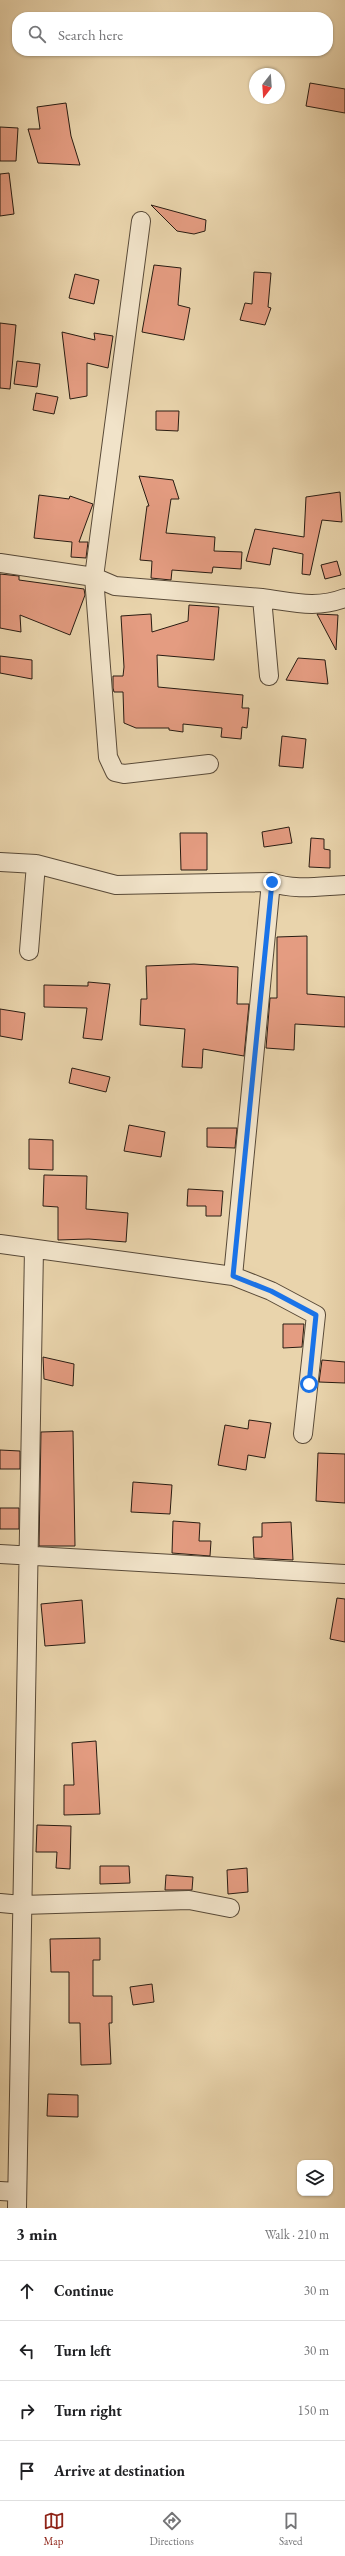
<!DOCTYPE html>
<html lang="en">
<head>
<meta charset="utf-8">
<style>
  body { margin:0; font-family:"EB Garamond",serif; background:#f6f6f6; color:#202124 }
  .controls { position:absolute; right:12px; bottom:12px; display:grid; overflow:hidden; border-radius:8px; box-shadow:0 1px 3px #0004 }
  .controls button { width:36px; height:36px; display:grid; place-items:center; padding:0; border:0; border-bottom:1px solid #e0e0e0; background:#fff; color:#202124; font:20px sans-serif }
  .compass { position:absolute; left:249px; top:68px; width:36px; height:36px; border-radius:50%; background:#fff; box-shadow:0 1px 3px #0004; rotate:197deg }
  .stop { position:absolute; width:12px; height:12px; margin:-9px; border:3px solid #1a73e8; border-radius:50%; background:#fff }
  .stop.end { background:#1a73e8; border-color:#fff; box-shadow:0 1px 4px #0008 }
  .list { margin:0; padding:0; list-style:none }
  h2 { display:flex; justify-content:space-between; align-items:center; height:52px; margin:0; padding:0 16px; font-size:17px }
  h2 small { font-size:13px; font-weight:400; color:#757577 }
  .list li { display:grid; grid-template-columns:26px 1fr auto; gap:12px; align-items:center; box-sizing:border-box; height:60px; padding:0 16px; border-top:1px solid #e0e0e0 }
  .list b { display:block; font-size:15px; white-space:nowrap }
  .list em { font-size:13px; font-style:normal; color:#757577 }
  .icon { flex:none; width:22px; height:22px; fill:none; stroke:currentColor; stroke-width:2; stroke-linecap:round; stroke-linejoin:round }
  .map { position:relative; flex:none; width:345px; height:2208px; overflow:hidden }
  .search { position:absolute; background:#fff; box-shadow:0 1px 3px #0004; left:12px; right:12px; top:12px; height:44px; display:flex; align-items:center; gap:10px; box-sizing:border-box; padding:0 14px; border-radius:16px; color:#757577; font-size:15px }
  .sheet { height:292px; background:#fff }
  nav { display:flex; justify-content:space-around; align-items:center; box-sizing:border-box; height:56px; border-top:1px solid #e0e0e0; background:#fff; font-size:11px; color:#757577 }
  nav a { display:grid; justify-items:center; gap:2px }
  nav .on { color:#8f2418 }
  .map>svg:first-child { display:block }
  .building { fill:#e49c81; stroke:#291c12 }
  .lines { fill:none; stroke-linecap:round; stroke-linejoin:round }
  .street-casing { stroke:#594a38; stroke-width:20 }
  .street { stroke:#f1e3c9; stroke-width:18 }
  .route { stroke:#1a73e8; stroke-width:5 }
</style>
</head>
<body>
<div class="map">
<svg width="345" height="2208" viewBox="0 0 345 2208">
  <rect width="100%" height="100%" fill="#e9d4ac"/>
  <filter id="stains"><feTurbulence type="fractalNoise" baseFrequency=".005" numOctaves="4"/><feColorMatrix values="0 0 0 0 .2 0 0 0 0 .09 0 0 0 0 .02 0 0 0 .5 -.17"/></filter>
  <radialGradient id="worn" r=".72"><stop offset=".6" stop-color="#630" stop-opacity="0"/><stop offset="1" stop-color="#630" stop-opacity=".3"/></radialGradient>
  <path class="building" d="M310 83 345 89V113L306 106Z
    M66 103 71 136 80 165 38 163 28 129H40L37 107Z
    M0 127 18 128 16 161H0Z
    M9 173 14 214 0 216V174Z
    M151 205 206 220 205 231 194 234 177 231Z
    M154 265 181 268 178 305 190 308 184 340 142 332Z
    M254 272 271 273 268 307 271 308 265 325 240 320 245 303 252 304Z
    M75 274 99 280 94 304 69 298Z
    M0 323 16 325 10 389 0 388Z
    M62 332 95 340 94 333 113 336 108 368 87 363V396L70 399Z
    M17 361 40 364 37 387 14 384Z
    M36 393 58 397 54 414 33 410Z
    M156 411H179L178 431 156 430Z
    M139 476 173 480 179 499H171L166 533 215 537 214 551 242 552 241 569 213 567 212 573 172 570 171 580 151 578 152 561 140 560 147 506H149Z
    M340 492 342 522 322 520 310 575 302 574 303 554 273 548 270 565 246 561 255 529 304 537 306 497Z
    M39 495 69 499 70 496 93 504 79 542H88L86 558 71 557 72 542 34 538Z
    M337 561 341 575 325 579 321 565Z
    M0 574 19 576V580L84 589 85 595 70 635 20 615 21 632 0 628Z
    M189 605 219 607 214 660 157 655 158 687 243 695 242 708H249L247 728 242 727 241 739 221 737 222 728 183 724V732L169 730V728H136L124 723 123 692H114L113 688V676H123L124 667 121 616 151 614 152 632 188 621Z
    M317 614 338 615 336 650Z
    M0 656 32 660V679L0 673Z
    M298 658 325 660 328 684 286 680Z
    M282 736 306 739 303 768 279 766Z
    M289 827 292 843 264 847 262 832Z
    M180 833H207V870H181Z
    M311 838 324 839V849L330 850V868L309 867Z
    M307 936V994L345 997V1027L295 1024 294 1050 266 1048 270 998H277V937Z
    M194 964 238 967 237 1004H249L244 1056 203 1049 202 1068 182 1067 185 1029 140 1025 141 999H147L146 966Z
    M88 982 110 984 102 1040 83 1038 87 1008 44 1007V985L88 986Z
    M0 1009 25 1013 22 1040 0 1036Z
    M72 1068 110 1077 106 1092 69 1083Z
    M129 1125 165 1132 161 1157 124 1151Z
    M207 1128H237L235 1148 207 1147Z
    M29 1139 53 1140V1170L29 1169Z
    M44 1175 87 1176 86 1209 128 1213 126 1242 89 1239 58 1240V1207L43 1206Z
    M188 1189 223 1191 221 1216H206V1206H187Z
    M283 1324H304L302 1347 283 1348Z
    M43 1357 74 1364 73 1386 44 1379Z
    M322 1360 345 1362V1383L319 1382Z
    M249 1420 271 1423 265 1458 248 1455 246 1470 218 1465 225 1425 248 1429Z
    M73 1431 75 1546H39L41 1432Z
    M0 1450 20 1451V1469H0Z
    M318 1453 345 1454V1503L316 1501Z
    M133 1482 172 1485 170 1514 131 1512Z
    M0 1508H19V1529H0Z
    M173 1521 200 1523 199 1541H211L210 1556 172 1553Z
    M291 1522 293 1560 254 1558 253 1537H262V1523Z
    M337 1598 345 1599V1642L330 1639Z
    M82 1600 85 1643 45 1646 41 1604Z
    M96 1741 100 1814 64 1815V1785H74L72 1743Z
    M37 1825 71 1826 70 1869 56 1868 57 1852H36Z
    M100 1866H129L130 1883 100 1884Z
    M247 1868 248 1892 228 1894 227 1870Z
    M166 1875 193 1877 192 1890H165Z
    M100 1938V1960H93V1996H112V2023H109L111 2064 81 2065 80 2023H69V1972H51L50 1939Z
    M152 1984 154 2002 133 2005 130 1987Z
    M48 2094 78 2095V2117L47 2116Z"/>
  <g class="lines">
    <defs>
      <path id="street" d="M141 221 94 577 108 757 115 772 124 774 209 764
        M0 563 94 577 115 586 262 598 269 676
        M262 598C293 602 316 609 345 598
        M0 862 36 864 116 885 271 882C294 891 321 886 345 885
        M29 951 36 864
        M0 1244 233 1276 271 1291 316 1315 303 1434
        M233 1276 271 882
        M0 1554 345 1574
        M0 1903 22 1905 189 1900 230 1908
        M0 2191 17 2192
        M17 2208 34 1249"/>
    </defs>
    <use href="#street" class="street-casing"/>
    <use href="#street" class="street"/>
  </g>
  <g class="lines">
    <path class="route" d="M272 882 233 1276 271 1291 316 1315 309 1384"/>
  </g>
  <rect width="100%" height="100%" filter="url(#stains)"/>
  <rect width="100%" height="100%" fill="url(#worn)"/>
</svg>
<div class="controls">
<button><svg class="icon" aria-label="layers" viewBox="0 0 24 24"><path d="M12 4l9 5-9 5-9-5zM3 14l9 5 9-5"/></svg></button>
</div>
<svg class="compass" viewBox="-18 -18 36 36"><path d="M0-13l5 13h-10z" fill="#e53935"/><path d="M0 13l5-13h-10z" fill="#757577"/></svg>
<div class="stop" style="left:309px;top:1384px"></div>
<div class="stop end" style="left:272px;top:882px"></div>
<div class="search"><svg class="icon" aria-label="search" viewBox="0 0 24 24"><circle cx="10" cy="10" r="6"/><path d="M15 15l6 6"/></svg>Search here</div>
</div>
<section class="sheet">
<h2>3 min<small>Walk · 210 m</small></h2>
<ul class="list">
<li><svg class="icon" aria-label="ahead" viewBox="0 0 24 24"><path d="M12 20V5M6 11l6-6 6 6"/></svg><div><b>Continue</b></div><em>30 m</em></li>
<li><svg class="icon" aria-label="left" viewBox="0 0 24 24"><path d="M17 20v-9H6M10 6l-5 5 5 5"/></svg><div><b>Turn left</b></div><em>30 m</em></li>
<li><svg class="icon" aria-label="right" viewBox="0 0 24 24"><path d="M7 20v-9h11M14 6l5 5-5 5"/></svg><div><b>Turn right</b></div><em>150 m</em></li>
<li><svg class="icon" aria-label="arrive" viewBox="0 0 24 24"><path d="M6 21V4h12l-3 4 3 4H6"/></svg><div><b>Arrive at destination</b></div></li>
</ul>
</section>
<nav>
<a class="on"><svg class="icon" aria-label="map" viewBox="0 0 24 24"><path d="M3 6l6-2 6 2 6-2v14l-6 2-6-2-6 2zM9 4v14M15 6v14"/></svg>Map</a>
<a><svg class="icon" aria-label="directions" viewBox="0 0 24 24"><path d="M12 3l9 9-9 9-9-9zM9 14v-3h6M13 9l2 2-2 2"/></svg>Directions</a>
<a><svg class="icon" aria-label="saved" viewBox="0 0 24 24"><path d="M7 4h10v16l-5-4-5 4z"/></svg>Saved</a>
</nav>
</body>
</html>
